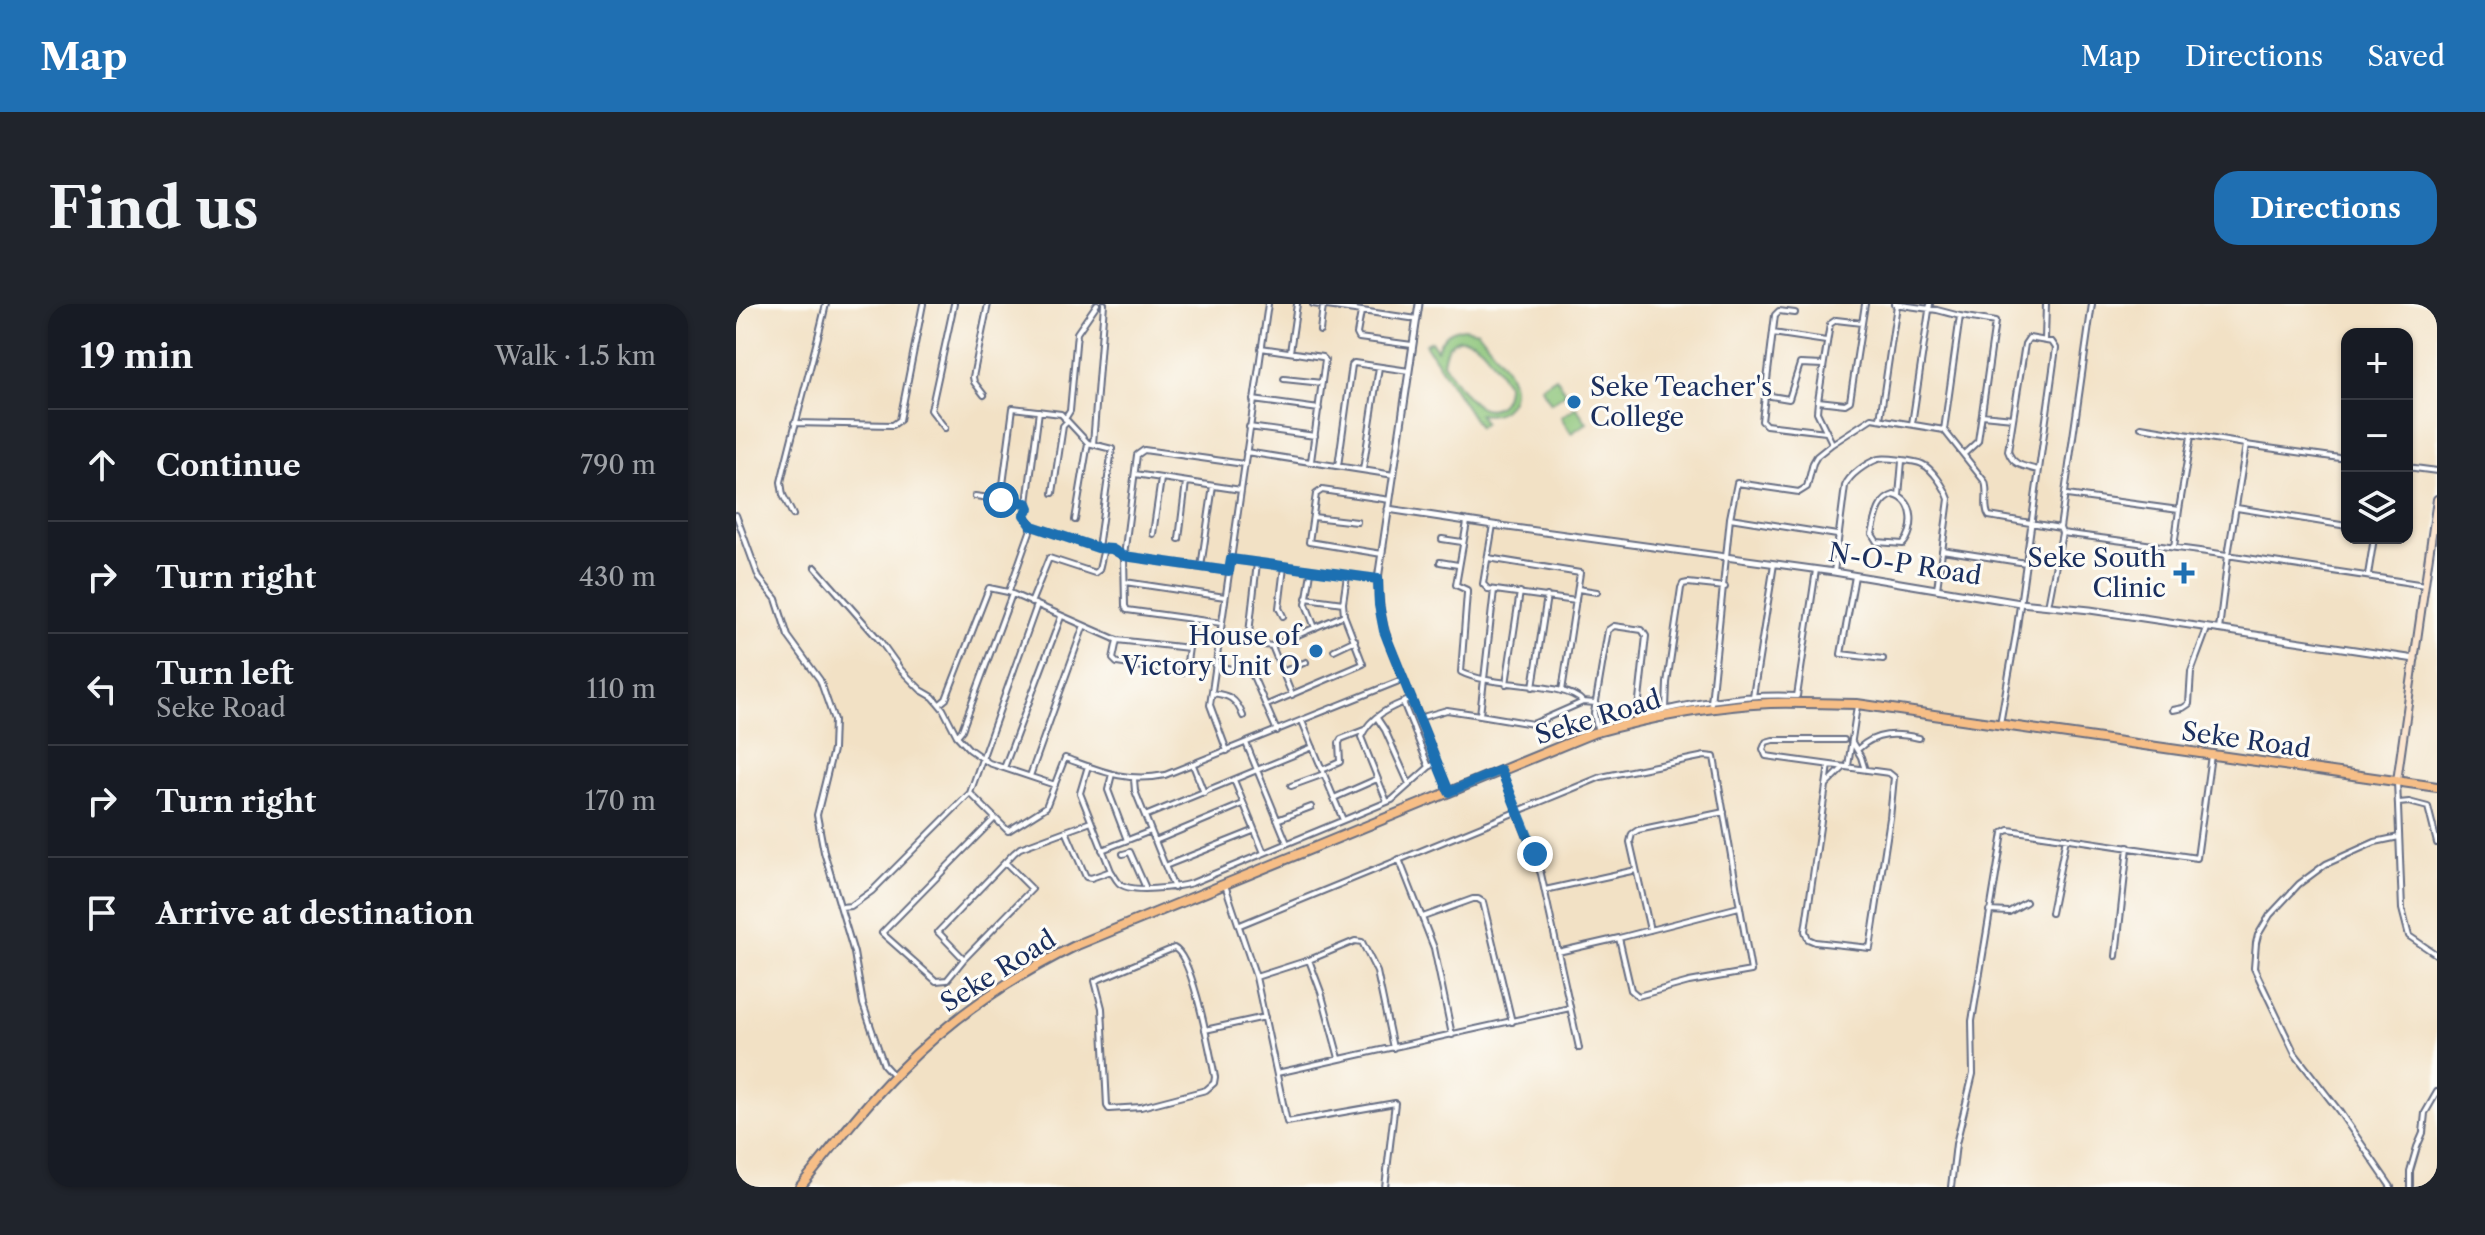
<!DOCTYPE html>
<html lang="en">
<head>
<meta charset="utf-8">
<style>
  body { margin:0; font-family:"Libre Caslon Text",serif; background:#20242c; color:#f1f3f6 }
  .controls { position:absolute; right:24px; top:24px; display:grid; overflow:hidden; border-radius:16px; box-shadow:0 2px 6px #0004 }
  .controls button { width:72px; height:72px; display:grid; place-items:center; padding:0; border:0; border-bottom:2px solid #363941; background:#171b24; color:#f1f3f6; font:40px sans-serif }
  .stop { position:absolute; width:24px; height:24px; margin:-18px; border:6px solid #1f6fb2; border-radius:50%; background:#fff }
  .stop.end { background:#1f6fb2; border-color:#fff; box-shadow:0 2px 8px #0008 }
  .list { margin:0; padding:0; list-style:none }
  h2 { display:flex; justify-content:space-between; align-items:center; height:104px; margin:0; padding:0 32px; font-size:34px }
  h2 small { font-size:26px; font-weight:400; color:#9ea1a6 }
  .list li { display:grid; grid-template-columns:52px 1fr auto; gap:24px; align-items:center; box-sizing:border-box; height:112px; padding:0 32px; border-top:2px solid #363941 }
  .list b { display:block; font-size:30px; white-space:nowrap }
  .list p { margin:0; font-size:26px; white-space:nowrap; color:#9ea1a6 }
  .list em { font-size:26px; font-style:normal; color:#9ea1a6 }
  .icon { flex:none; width:44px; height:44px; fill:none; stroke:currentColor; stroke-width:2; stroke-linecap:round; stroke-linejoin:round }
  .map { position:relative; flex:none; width:1701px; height:883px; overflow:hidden; border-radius:24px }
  header { display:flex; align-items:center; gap:48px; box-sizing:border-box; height:112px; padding:0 40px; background:#1f6fb2; color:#fff }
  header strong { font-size:38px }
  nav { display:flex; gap:44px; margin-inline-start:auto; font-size:28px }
  .intro { display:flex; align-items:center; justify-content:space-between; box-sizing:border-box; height:192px; padding:0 48px }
  h1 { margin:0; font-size:56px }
  .button { padding:20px 36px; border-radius:24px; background:#1f6fb2; color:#fff; font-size:28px; font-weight:700 }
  main { display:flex; gap:48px; padding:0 48px }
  aside { flex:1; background:#171b24; border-radius:24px; box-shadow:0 2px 6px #0004 }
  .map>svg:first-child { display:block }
  .green { fill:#8bc478; stroke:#537a6b; stroke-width:2; fill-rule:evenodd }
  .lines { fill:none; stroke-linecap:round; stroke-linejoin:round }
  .minor-casing { stroke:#666d82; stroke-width:8 }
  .tertiary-casing { stroke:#666d82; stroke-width:9 }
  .secondary-casing { stroke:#666d82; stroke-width:10 }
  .primary-casing { stroke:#666d82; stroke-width:12 }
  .minor { stroke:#fff; stroke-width:4 }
  .tertiary { stroke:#fff; stroke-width:5 }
  .secondary { stroke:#fbe5cf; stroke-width:6 }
  .primary { stroke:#f6be87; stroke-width:8 }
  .route { stroke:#1f6fb2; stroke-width:10 }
  .poi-dot { fill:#1f6fb2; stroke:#fdfcf7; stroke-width:3 }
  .labels { text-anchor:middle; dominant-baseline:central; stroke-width:6; stroke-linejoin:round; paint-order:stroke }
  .poi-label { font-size:26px; fill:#1b2f5e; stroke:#fdfcf7; text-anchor:end }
  .street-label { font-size:26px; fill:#1b2f5e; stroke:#fdfcf7 }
</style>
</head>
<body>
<header>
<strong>Map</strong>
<nav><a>Map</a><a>Directions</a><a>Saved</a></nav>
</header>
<div class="intro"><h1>Find us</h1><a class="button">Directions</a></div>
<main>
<aside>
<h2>19 min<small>Walk · 1.5 km</small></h2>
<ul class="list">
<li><svg class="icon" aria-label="ahead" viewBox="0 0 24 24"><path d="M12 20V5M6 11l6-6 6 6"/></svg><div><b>Continue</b></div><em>790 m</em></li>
<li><svg class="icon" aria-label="right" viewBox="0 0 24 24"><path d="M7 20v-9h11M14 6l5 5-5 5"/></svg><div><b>Turn right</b></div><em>430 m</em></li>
<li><svg class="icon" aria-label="left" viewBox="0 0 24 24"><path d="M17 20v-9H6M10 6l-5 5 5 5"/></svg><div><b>Turn left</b><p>Seke Road</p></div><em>110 m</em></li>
<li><svg class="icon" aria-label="right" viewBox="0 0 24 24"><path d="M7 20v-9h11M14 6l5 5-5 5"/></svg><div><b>Turn right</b></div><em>170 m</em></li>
<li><svg class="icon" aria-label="arrive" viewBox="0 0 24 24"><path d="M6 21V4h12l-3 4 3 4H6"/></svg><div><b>Arrive at destination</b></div></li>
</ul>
</aside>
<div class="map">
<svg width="1701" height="883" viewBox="0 0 1701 883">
  <rect width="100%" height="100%" fill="#fdfcf7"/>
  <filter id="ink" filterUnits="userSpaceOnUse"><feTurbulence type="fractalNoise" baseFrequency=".0125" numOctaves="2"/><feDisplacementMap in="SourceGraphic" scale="16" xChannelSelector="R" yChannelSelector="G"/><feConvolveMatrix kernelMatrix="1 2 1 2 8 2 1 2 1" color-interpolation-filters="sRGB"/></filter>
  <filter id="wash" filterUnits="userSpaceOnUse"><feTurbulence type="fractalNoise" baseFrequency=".006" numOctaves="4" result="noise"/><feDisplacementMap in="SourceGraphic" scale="32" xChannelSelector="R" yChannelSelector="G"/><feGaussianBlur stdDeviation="1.8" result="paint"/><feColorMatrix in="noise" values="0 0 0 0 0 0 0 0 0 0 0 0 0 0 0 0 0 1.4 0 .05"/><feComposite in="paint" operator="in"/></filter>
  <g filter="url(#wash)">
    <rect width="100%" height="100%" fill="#f2e1c5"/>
    <path class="green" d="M727 24 742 27C756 46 790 79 772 101 765 110 754 112 743 110L748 119 743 123 689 40 695 37 701 46C705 32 714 26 727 24ZM722 35C747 32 758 62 771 80 771 89 769 99 760 103 738 114 718 74 707 59 709 47 711 40 722 35Z
      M820 73 830 89 815 99 805 83Z
      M840 103 851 119 835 129 825 113Z"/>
  </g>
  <g filter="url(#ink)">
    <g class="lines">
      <defs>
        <path id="minor" d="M577 0 681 15
          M1158 0 1201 6 1224 12 1208 126
          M625 8 621 30 623 34 676 41
          M1059 9 1043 7 1039 11 1026 117 1030 121 1090 128
          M1224 12 1259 18 1242 137 1228 150
          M584 27 587 2
          M1037 29 1090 37
          M1309 36 1310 0
          M525 44 586 53 589 56 575 157
          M554 48 561 0
          M548 75 586 79
          M248 91 238 78 237 73 252 0
          M1029 91 1053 95 1064 60 1087 61
          M517 96 583 105
          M1082 97 1094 20 1100 16 1126 19
          M303 107 291 199 293 204 288 211 296 222 362 244
          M1246 111 1277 114
          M329 115 334 107 341 29 361 0
          M1144 115 1161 1
          M58 119 157 121 164 116 187 0
          M1176 120 1194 0
          M513 123 579 132
          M1405 123 1509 140
          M209 124 195 106 218 0
          M1096 139 1081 108 1082 97 1109 100 1114 97 1129 0
          M357 140 368 0
          M510 148 658 171
          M602 162 616 61 618 59 673 67
          M1671 163 1701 167
          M627 166 643 63
          M399 170 505 186
          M317 189 327 122 331 118
          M1158 191C1180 196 1179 227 1167 240L1141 238 1136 230C1140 215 1141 196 1158 191Z
          M1331 191 1443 206 1455 132
          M239 192 291 199
          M1163 192 1166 157
          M265 196 277 104 325 110 352 139 376 145 362 244 376 245 388 252 389 302 391 306 485 319
          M1501 204 1611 222
          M0 211 23 274 40 295 52 332 84 376 98 416 97 446 81 511 88 548 118 649 127 700 148 761 158 772
          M57 211 47 191 45 178C59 118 76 60 90 0
          M577 213 621 218
          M994 214 1101 231
          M339 216 352 139
          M731 218 720 281 731 286V289L725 368C755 384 830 377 847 398L860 399
          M757 221 747 280 752 285 840 297
          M1326 229 1471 248 1689 281
          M417 230 425 175
          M443 235 450 178
          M706 235 726 238
          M1438 243 1443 206
          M1206 246 1290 259
          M646 250 573 238 580 190 586 186 654 196
          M752 254 844 269 826 387
          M495 255 642 275
          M704 258 722 261
          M79 263 145 338 165 366 185 386 197 393 207 405 221 432 233 445 253 459 319 481
          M465 263 477 182
          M493 267 388 252 401 151 408 146 508 160
          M575 268 570 300 579 324
          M1098 268 1109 182C1113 171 1131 159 1142 155 1149 153 1180 157 1186 160 1197 165 1209 184 1213 195L1201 285
          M1632 271 1638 234
          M1119 272 1105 350 1147 355
          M389 278 489 293
          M842 285 861 288
          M273 287 296 222
          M570 294 607 299
          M295 299 313 254 359 269 363 266 368 244
          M301 301 234 489 272 527 310 503 329 454C365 467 391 479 429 471L668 375
          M1312 302 1326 229 1324 224 1356 0
          M547 312 543 304 548 263
          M1483 326 1492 251 1510 141 1611 155
          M483 335 536 342 608 311
          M381 336 377 355 381 359 447 369 450 365 457 315
          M512 338 521 259
          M536 342 556 391
          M598 346 619 336
          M479 362 513 368 517 372 541 427
          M546 368 570 358
          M770 380 784 288
          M797 383 811 292
          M476 389C493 391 500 394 507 412
          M1017 392 1038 260
          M667 398 693 463
          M975 399 994 214 1001 179 1063 188 1071 183 1077 159 1081 152 1096 140 1136 114 1208 126 1249 178C1253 189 1247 203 1253 212L1324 224
          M204 400 210 395 253 284 272 288 381 336 453 344
          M531 401 627 360 608 311 607 299 611 272
          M930 405 931 379 945 284 947 280 952 279 989 283
          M1437 406 1447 404 1453 400 1455 368 1471 325
          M744 411 797 420 847 398
          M641 414 649 426 673 480
          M683 414 711 406 744 411 758 286
          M566 417 607 516
          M1264 420 1280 330 1320 44 1316 38 1293 34 1289 40 1272 147C1277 162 1288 162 1302 166
          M861 424 858 409 872 326 878 322 906 326 910 332 902 405 903 412C953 399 1009 389 1061 392L1080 266
          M221 432 226 426 276 290
          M1116 438 1125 453 1129 466
          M510 439 551 539
          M1122 445C1140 428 1160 429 1183 434
          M491 447 474 401 532 0
          M457 461 468 489
          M1093 461 1069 627 1072 635 1079 638 1134 644 1154 514 1158 473 1153 469 1030 452 1027 445 1030 438 1037 436H1108
          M352 462 344 489 375 567C378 571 379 575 383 579 394 590 442 583 456 579L656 496 693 463 701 459
          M1112 462 1121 402
          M268 464 325 313
          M586 466 604 458 603 439 605 435 628 426
          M766 468 805 570 843 744
          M376 470 372 486 391 536
          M294 472 347 324
          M398 475 399 487 438 584
          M498 476 528 549
          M1661 477 1666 605 1673 632 1701 651
          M1090 481 1108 463
          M555 482 588 470
          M598 494 641 475
          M651 498 625 433C634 412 656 402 676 395
          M1663 499 1673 498 1692 503 1701 539
          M409 512 577 443
          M259 514 146 629 200 677 211 676 228 655 296 585 269 558
          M541 516 575 503
          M355 518 330 527 350 573 355 574 375 567
          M419 537 507 500
          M366 546 415 527
          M387 550 394 548 409 582
          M663 555 698 644 716 731
          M429 562 517 527
          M489 581 520 673 551 818 659 799 649 883
          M809 586 900 566
          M105 603 115 602 136 587 234 489
          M1253 607 1273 608 1290 598
          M1315 609 1330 534
          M687 613 737 595H742L747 598 776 718
          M504 621 865 473 969 452 978 453 1015 667 953 678 902 692 895 686 883 634 822 648
          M914 626 894 538 896 530 902 526 988 508
          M883 634 1003 603
          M438 644C457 652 474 749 479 773L478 779 470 786 405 803 373 805 371 802 366 704 359 677Z
          M1380 652 1392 543
          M228 655 202 628 278 549 284 544 330 527
          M573 656 585 688 603 754
          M520 673 573 656 619 637 626 638 641 668 657 744
          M469 726 529 713
          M541 769 834 704
          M1215 883 1220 840 1237 770 1236 717 1267 529 1273 526 1461 554 1475 451
          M1655 883 1603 807 1559 750 1518 664 1520 639 1522 631 1534 611 1563 580 1590 560 1639 538 1663 533
          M1674 883V867L1681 843 1687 829 1689 809 1701 788
          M1691 883 1701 872"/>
        <path id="tertiary" d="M683 0 642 275C642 297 645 316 652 337L713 488
          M652 205 757 221 1098 268 1284 299 1354 306 1679 355"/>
        <path id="secondary" d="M1661 477 1701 195"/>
        <path id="primary" d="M64 883C96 844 127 803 163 767 214 715 275 673 341 641L857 429C915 413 973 402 1034 399 1063 398 1092 400 1121 400L1701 483"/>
      </defs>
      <use href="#minor" class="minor-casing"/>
      <use href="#tertiary" class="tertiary-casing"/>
      <use href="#secondary" class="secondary-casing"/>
      <use href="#primary" class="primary-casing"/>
      <use href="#minor" class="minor"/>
      <use href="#tertiary" class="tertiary"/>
      <use href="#secondary" class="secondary"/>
      <use href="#primary" class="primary"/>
    </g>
  </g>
  <g class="lines" filter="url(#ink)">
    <path class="route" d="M265 196 291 199 293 204 288 211 296 222 362 244 376 245 388 252 493 267 495 255 642 275 643 301 648 327 713 488 765 466 799 550"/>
  </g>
  <g class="poi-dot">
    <circle cx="838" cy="98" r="8"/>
    <path d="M1444 257h8v8h8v8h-8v8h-8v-8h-8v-8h8z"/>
    <circle cx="580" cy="347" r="8"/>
  </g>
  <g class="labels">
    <g class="poi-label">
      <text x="854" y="83" text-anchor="start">Seke Teacher's<tspan x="854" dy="30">College</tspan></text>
      <text x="1430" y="254">Seke South<tspan x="1430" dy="30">Clinic</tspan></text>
      <text x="564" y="332">House of<tspan x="564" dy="30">Victory Unit O</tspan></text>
    </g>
    <g class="street-label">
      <text transform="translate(1169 260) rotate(9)">N-O-P Road</text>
      <text transform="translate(862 413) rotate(-17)">Seke Road</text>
      <text transform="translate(1510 436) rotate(8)">Seke Road</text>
      <text transform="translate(262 667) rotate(-32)">Seke Road</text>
    </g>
  </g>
</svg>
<div class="controls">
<button>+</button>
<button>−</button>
<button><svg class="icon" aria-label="layers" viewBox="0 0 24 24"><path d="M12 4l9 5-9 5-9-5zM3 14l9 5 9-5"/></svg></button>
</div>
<div class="stop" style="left:265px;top:196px"></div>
<div class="stop end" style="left:799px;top:550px"></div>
</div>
</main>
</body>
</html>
